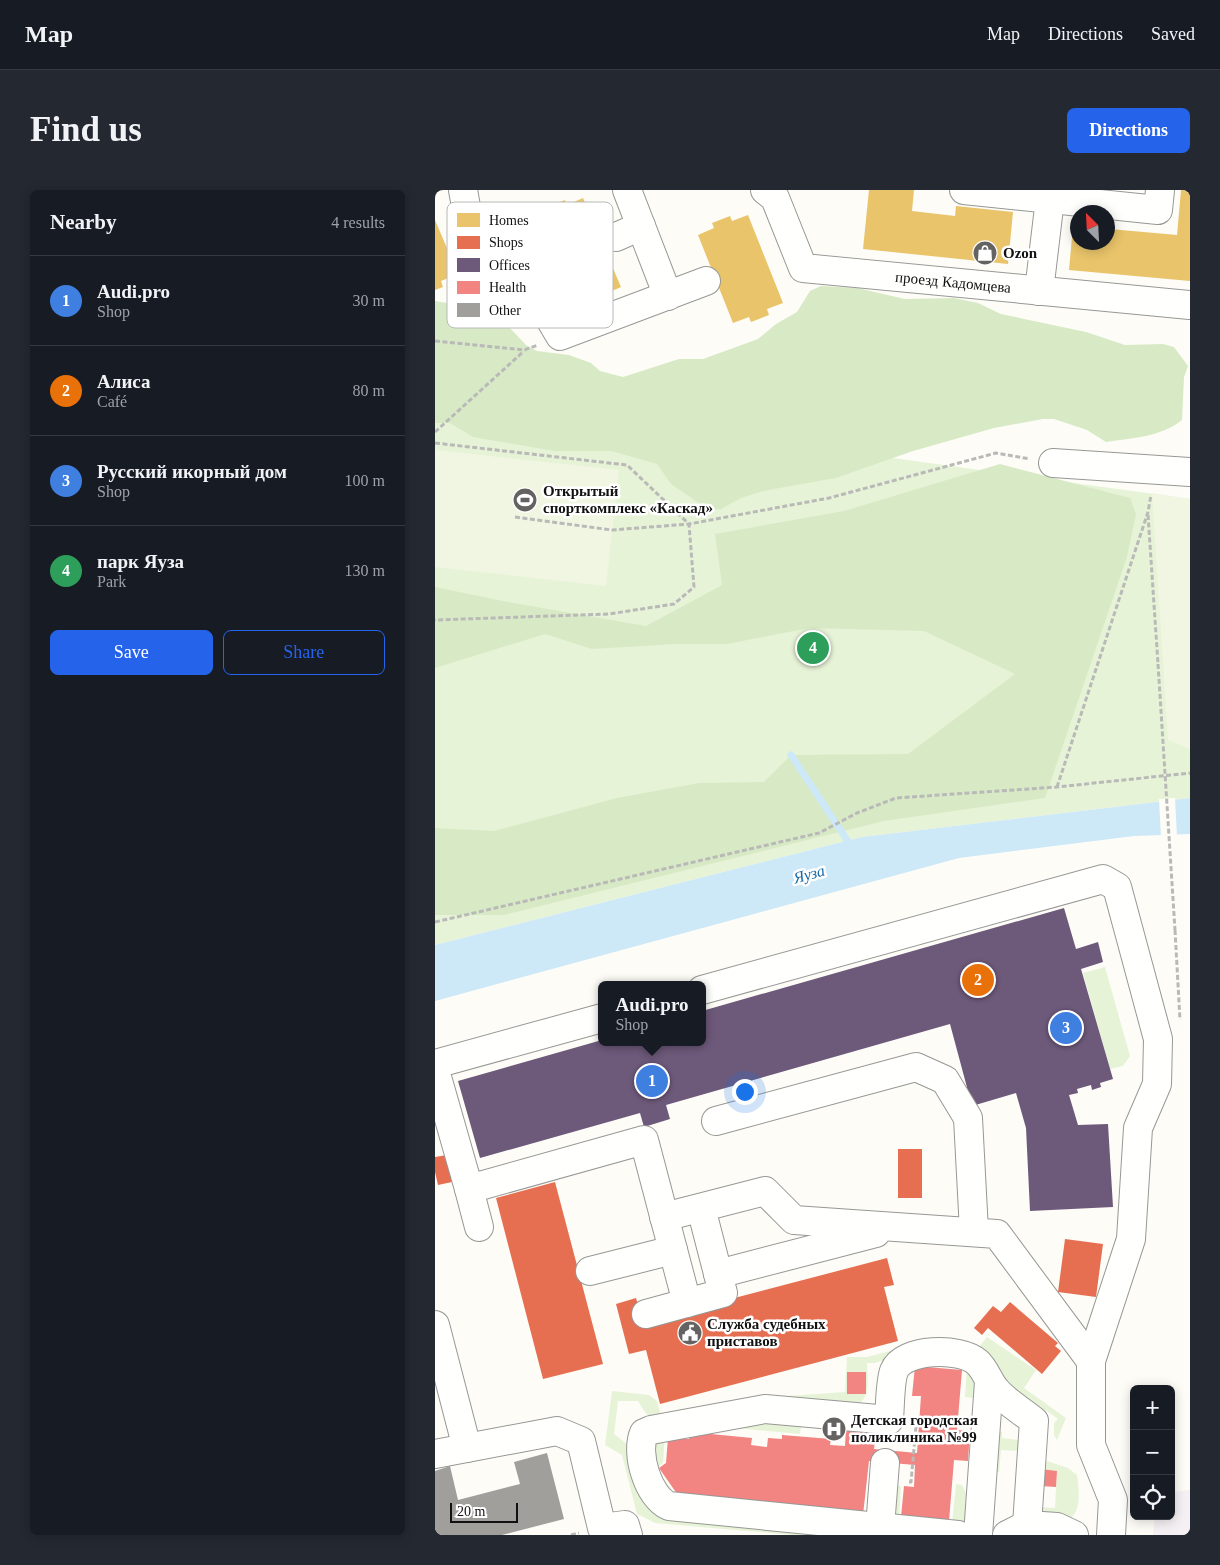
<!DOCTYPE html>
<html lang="en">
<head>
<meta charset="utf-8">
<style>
  body { margin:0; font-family:Georgia,serif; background:#242831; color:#f1f3f6 }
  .controls { position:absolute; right:15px; bottom:15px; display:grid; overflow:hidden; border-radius:8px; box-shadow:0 2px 12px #0003 }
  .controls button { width:45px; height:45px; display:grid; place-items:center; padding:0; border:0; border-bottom:1px solid #363941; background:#171b24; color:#f1f3f6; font:25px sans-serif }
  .compass { position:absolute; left:635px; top:15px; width:45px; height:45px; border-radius:50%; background:#171b24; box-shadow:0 2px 12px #0003; rotate:336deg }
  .scale { position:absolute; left:15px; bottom:12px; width:68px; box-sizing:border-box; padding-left:5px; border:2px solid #111; border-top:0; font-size:14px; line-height:18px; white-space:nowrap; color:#111; -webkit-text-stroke:4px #fff; paint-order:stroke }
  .you { position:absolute; left:309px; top:901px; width:18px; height:18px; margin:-12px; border:4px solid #fff; border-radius:50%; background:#1a73e8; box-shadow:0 0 0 8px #1a73e833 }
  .badge { display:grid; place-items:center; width:32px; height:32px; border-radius:50%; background:#2563eb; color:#fff; font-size:16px; font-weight:700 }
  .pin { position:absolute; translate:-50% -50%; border:2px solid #fff; box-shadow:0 1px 5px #0006 }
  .popup { position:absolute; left:163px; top:791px; width:108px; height:65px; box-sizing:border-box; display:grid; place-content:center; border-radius:8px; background:#171b24; filter:drop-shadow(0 1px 4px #0005); font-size:16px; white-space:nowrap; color:#9ea1a6 }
  .popup b { font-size:19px; color:#f1f3f6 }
  .popup::after { content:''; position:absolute; left:50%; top:100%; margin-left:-10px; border:10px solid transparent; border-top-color:#171b24 }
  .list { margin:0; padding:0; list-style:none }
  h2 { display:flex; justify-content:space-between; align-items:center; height:65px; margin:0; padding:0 20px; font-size:21px }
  h2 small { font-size:16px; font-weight:400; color:#9ea1a6 }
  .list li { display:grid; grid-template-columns:32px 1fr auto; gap:15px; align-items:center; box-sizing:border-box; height:90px; padding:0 20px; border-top:1px solid #363941 }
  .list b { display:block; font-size:19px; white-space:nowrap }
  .list p { margin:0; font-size:16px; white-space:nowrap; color:#9ea1a6 }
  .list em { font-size:16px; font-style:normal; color:#9ea1a6 }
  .actions { display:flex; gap:10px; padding:15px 20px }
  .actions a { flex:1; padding:11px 0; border:1px solid #2563eb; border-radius:8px; text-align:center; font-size:18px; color:#2563eb }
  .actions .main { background:#2563eb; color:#fff }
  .icon { flex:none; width:28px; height:28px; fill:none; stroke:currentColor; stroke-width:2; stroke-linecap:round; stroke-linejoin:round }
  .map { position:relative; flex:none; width:755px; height:1345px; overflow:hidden; border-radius:8px }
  header { display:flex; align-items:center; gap:30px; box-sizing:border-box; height:70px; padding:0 25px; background:#171b24; border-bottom:1px solid #363941 }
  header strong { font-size:24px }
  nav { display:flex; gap:28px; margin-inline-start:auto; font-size:18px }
  .intro { display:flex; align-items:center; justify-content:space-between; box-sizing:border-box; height:120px; padding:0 30px }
  h1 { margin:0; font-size:35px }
  .button { padding:12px 22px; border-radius:8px; background:#2563eb; color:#fff; font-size:18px; font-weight:700 }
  main { display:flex; gap:30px; padding:0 30px }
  aside { flex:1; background:#171b24; border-radius:8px; box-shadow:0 2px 12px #0003 }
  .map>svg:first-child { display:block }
  .industrial { fill:#f5f0f3 }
  .green { fill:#e7f3d7 }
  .forest { fill:#d8eac5 }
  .pitch { fill:#f0f6e1 }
  .water { fill:#cde8f7 }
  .pier { fill:#fdfcf7 }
  .homes { fill:#e9c46a }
  .shops { fill:#e76f51 }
  .offices { fill:#6d597a }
  .health { fill:#f28482 }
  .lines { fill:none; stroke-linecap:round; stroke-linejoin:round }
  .stream { stroke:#cde8f7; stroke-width:7 }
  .building { fill:#a19f9c }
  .minor-casing { stroke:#979795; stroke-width:30 }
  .path { stroke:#b9b9b8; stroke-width:3; stroke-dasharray:5 2.5; stroke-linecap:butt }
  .minor { stroke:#fffffe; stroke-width:28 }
  .path-bridge { stroke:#b9b9b8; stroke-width:3; stroke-dasharray:5 2.5; stroke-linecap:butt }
  .labels { text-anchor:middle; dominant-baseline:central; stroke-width:5; stroke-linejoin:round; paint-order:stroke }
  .poi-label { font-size:15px; font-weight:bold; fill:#111; stroke:#fff; text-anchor:start }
  .street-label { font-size:15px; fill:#111; stroke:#fff }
  .water-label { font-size:16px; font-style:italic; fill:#1768a6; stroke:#fff }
  .key { fill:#fff; stroke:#b8b8b8; stroke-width:1 }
  .key-label { font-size:14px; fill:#111 }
</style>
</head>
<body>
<header>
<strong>Map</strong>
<nav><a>Map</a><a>Directions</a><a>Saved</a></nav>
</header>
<div class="intro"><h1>Find us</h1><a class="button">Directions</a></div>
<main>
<aside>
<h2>Nearby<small>4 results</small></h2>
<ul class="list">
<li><span class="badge" style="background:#3f7fe0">1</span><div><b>Audi.pro</b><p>Shop</p></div><em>30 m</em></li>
<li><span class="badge" style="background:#e8710a">2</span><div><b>Алиса</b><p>Café</p></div><em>80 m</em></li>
<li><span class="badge" style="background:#3f7fe0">3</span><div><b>Русский икорный дом</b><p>Shop</p></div><em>100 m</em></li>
<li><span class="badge" style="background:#2e9e5b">4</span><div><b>парк Яуза</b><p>Park</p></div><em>130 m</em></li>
</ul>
<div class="actions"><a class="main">Save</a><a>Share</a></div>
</aside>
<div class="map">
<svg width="755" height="1345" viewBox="0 0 755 1345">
  <rect width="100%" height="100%" fill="#fdfcf7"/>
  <path class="industrial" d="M755 1300V1345H718L720 1326H736V1302Z"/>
  <path class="green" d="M0 205 755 309V608L427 647 0 755Z
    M670 777 695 866 688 876 675 879 648 783Z
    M552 1147 601 1180 589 1198 631 1228 622 1250 619 1245V1233L623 1229 611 1220 607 1226 567 1196 551 1170 537 1160 526 1157 492 1155 440 1173H432C432 1188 437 1209 420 1216L331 1212 225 1230C213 1229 209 1221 203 1211H183L179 1244 193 1255 210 1300 217 1312 227 1320 243 1326 447 1345H357L220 1333 202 1324 187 1265 170 1255 177 1201 214 1205 222 1211 226 1226 324 1208 410 1202 412 1167H432L490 1152 544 1157Z
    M532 1175 537 1178 546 1209 530 1207Z
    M330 1226 366 1235 365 1244 289 1237Z
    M558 1241 567 1242V1248L584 1250 585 1261 566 1260 564 1282 555 1281Z
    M230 1244 228 1273 221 1278 244 1310C218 1301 204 1260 230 1244Z
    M612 1271 633 1278 642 1285C644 1298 648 1329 629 1330 620 1331 607 1324 598 1322L605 1317 620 1318 622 1281 605 1279 608 1273Z
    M521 1294 527 1295C535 1312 545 1324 524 1337L469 1333 461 1330 455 1322 456 1295 466 1296 464 1330 517 1334Z"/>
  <path class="forest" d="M386 96 422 98 470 109 519 108 543 113 566 124 651 142 690 155 728 154 739 157 753 176 749 187 747 230C726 247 697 248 671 252L652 240 619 229H608L559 238 478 261 401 288 328 301 306 308 286 319 274 320 236 294 222 274 176 261H119L38 247 15 233H0V111L30 116 53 125 74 137 91 155 102 161 134 165 156 173 165 181 188 187 244 169H268L323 149 341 134 362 122 375 101Z
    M565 274 695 308 701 324 692 367 610 608 449 631 69 725H0V638L59 641 182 608 264 593 329 592 356 565 473 564 580 484 489 441 374 438 292 454H240L157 459 110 444 0 478V397L73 412 211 436 287 395 280 344 409 321Z"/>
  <path class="pitch" d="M0 260 184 280 171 396 0 377Z
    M717 303 755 309V559L733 550Z"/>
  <path class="water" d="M755 608V644L699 646 524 668 0 811V755L427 647Z"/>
  <path class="pier" d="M740 608 742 647 726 648 724 609Z"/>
  <path class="homes" d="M434 0H479L477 21 520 26 521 16 578 22 573 74 428 59Z
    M746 0H755V91L634 80 639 26H642V52H672V29H676L675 39 742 45Z
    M148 8 186 97 170 104 172 110 155 118 152 111 136 118 98 29 115 22 113 17 130 10 132 15Z
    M313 25 348 113 332 119 334 125 316 132 314 127 298 133 263 45 279 38 277 33 295 26 297 31Z
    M0 30 23 84 6 91 8 97 0 100Z"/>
  <path class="shops" d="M463 959H487V1008H463Z
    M12 965 17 992 3 995 0 982V967Z
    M120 992 168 1174 108 1189 61 1008Z
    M630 1049 668 1054 661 1107 623 1102Z
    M452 1068 459 1095 449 1097 463 1151 225 1214 211 1160 194 1164 181 1114 201 1108 208 1132Z
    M575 1112 623 1153 620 1156 626 1161 607 1184 553 1138 547 1145 539 1138 558 1116 566 1122Z"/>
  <path class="offices" d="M629 718 641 759 663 752 668 772 646 779 678 889 665 893 666 897 657 900 656 895 642 899 643 903 634 905 643 935 673 934 678 1017 595 1021 591 938 581 903 537 916 515 834 231 915 235 929 209 937 205 923 45 968 23 891 167 850V852H267V821Z"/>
  <path class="health" d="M480 1176 527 1180 522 1240 535 1241 533 1271 519 1270 514 1331 466 1327 469 1296 479 1297 480 1275 434 1271 428 1325 247 1311 224 1278 231 1273 233 1248 254 1249 255 1242 317 1248 316 1255 332 1257 333 1248 347 1249V1245L396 1249 395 1255 410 1256 411 1239 441 1241 439 1259 482 1263 486 1206H477Z
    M412 1182H431V1204H412Z
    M606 1279 622 1281 621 1297 605 1296Z"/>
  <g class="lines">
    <path class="stream" d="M356 565 418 659"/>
  </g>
  <path class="building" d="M112 1263 129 1329 67 1345H0V1281L15 1276 23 1310 85 1294 79 1272Z"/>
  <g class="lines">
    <defs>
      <g id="minor">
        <path d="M28 0 33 28 89 85 125 146 271 91"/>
        <path d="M192 0 233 106"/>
        <path id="s1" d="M330 0 340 8 368 78 755 115"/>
        <path d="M529 0 723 20 725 0"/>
        <path d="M181 47 206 36"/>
        <path d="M604 101 615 9"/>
        <path d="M618 273 755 282"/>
        <path d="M267 800 668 689 682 697 723 849 722 894 703 938 696 1049 656 1171V1255L678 1310 676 1345"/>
        <path d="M0 874 167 828"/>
        <path d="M0 880 34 999 209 950 252 1113"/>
        <path d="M281 931 481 877 510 890 533 928 539 1041"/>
        <path d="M34 999 44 1037"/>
        <path d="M229 1027 330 1001 359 1030 562 1044 656 1171"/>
        <path d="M155 1081 238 1060"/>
        <path d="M283 1084 441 1043"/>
        <path d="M211 1124 288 1103 266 1018"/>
        <path d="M0 1135 32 1258"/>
        <path d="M0 1264 122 1241 146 1251 167 1338 190 1335 193 1345"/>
        <path d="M445 1337 450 1273"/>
        <path d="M523 1345 234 1316C213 1307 200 1263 209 1243L216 1240 330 1219 454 1230C455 1218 455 1191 459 1181 468 1158 525 1157 542 1172 551 1180 553 1191 561 1200 571 1212 587 1221 599 1231L592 1335"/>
        <path d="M543 1345 554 1192"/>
        <path d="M572 1345 592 1335 622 1337 639 1345"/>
      </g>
    </defs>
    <use href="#minor" class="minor-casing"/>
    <path class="path" d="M0 151 89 160 103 155
      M0 242 89 161
      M0 253 192 275 254 334 259 397 239 414 174 424 0 430
      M713 325 723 474
      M80 327 177 340 254 334 394 308 561 263 595 269
      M622 597 713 322 716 305
      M0 732 384 643 422 623 461 608 622 597 755 583
      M740 740 745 830
      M474 1292H476L481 1236 478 1235
      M136 1345 144 1343"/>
    <use href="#minor" class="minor"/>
    <path class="path-bridge" d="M723 474 740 740"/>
  </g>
  <defs>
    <symbol id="shop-disc" viewBox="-11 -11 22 22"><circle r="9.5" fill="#646362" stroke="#fff"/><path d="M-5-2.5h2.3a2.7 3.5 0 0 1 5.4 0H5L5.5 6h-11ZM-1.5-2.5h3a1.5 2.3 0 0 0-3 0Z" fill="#fff"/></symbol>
    <symbol id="stadium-disc" viewBox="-11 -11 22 22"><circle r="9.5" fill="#646362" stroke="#fff"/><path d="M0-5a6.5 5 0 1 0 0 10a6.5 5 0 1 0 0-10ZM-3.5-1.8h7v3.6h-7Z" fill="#fff"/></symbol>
    <symbol id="civic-disc" viewBox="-11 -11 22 22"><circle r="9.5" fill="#646362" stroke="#fff"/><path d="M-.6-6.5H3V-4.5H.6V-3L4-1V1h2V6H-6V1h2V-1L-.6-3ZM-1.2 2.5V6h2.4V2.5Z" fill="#fff"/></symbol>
    <symbol id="hospital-disc" viewBox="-11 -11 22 22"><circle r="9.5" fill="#646362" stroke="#fff"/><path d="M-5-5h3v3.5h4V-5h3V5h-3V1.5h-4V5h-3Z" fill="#fff"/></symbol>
  </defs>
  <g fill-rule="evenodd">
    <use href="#shop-disc" x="536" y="49" width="28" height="28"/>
    <use href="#stadium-disc" x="76" y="296" width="28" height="28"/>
    <use href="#civic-disc" x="241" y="1129" width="28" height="28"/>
    <use href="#hospital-disc" x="385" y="1225" width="28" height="28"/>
  </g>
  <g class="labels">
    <g class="poi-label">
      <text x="568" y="63">Ozon</text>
      <text x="108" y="301">Открытый<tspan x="108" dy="17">спорткомплекс «Каскад»</tspan></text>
      <text x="272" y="1134">Служба судебных<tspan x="272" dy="17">приставов</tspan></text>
      <text x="416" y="1230">Детская городская<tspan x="416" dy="17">поликлиника №99</tspan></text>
    </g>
    <g class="street-label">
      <text stroke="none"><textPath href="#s1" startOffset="239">проезд Кадомцева</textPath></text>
    </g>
    <g class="water-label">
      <text transform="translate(374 684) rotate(-15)">Яуза</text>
    </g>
  </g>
  <rect x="12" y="12" width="166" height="126" rx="8" class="key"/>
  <rect x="22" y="23" width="23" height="14" fill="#e9c46a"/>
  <rect x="22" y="46" width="23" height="13" fill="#e76f51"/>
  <rect x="22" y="68" width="23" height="14" fill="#6d597a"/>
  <rect x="22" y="91" width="23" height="13" fill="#f28482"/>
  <rect x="22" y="113" width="23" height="14" fill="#a19f9c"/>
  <g class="key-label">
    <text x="54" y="35">Homes</text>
    <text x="54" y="57">Shops</text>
    <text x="54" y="80">Offices</text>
    <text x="54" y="102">Health</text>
    <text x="54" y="125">Other</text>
  </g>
</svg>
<div class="controls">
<button>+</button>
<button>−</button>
<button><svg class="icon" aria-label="locate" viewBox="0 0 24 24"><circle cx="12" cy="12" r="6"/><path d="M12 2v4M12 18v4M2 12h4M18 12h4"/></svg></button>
</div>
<svg class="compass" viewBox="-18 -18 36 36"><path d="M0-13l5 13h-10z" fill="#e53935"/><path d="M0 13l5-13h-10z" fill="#9ea1a6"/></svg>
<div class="scale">20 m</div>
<div class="you"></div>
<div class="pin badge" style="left:217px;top:891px;background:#3f7fe0">1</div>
<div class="popup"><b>Audi.pro</b>Shop</div>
<div class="pin badge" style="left:543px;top:790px;background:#e8710a">2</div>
<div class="pin badge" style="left:631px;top:838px;background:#3f7fe0">3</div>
<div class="pin badge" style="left:378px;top:458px;background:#2e9e5b">4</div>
</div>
</main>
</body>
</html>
